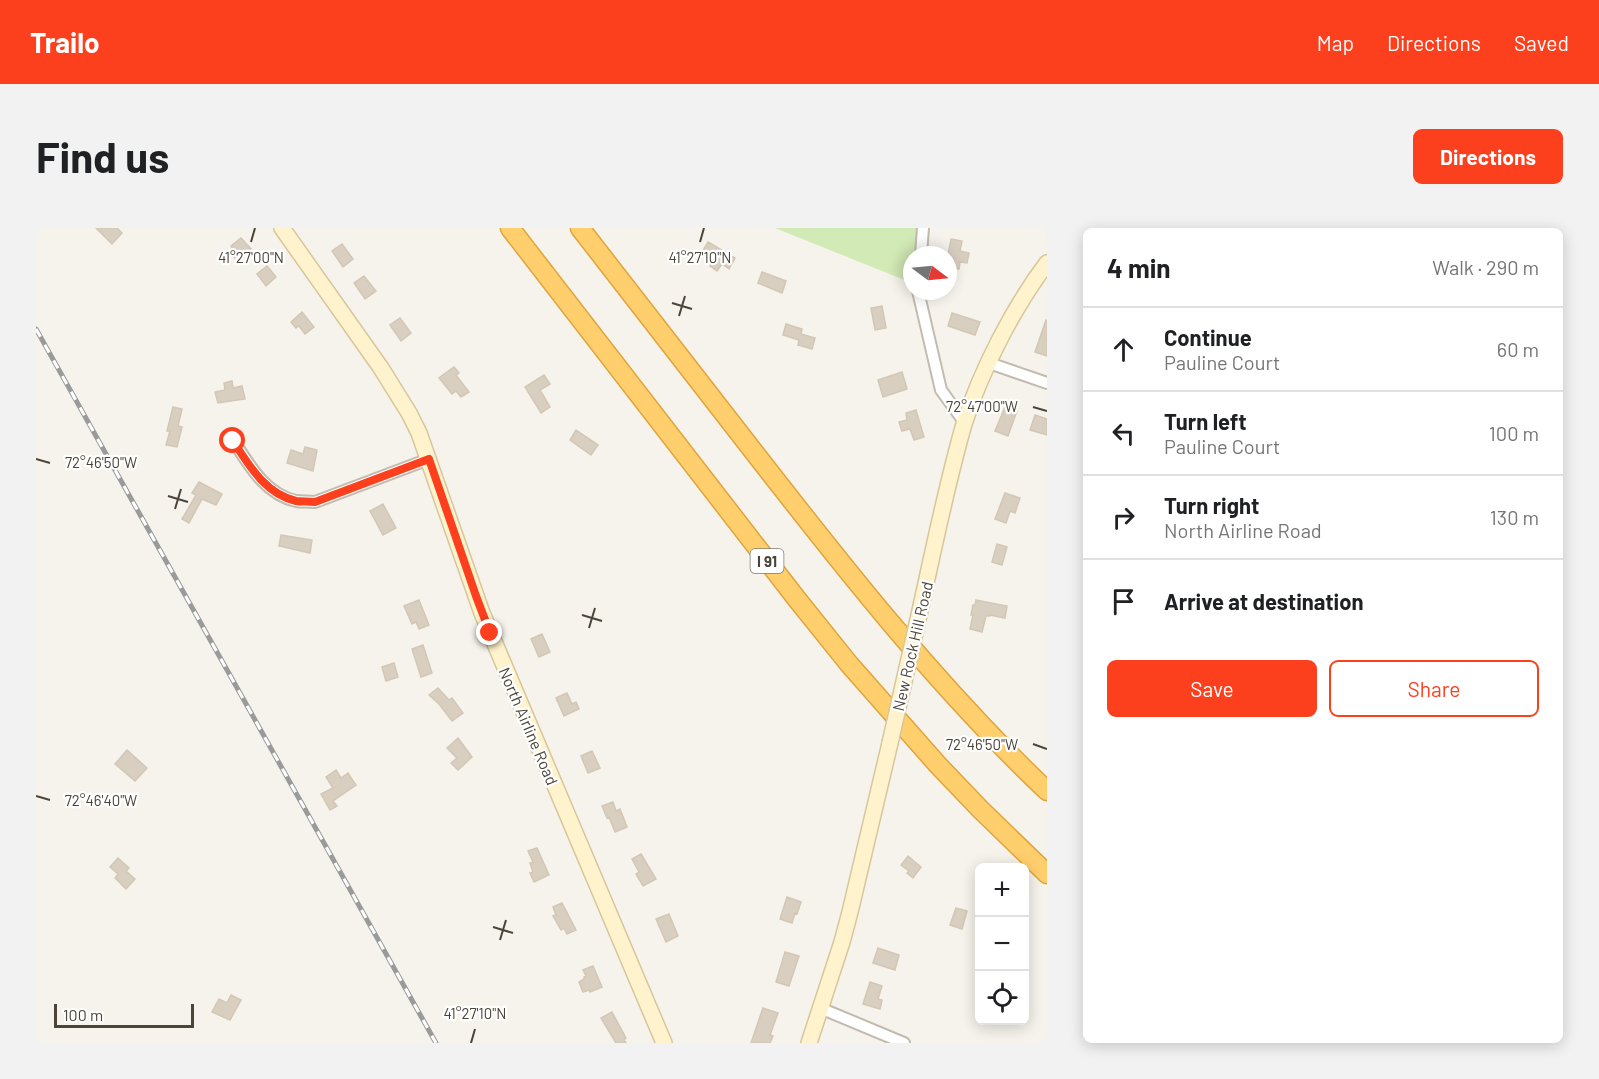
<!DOCTYPE html>
<html lang="en">
<head>
<meta charset="utf-8">
<style>
  body { margin:0; font-family:Barlow,sans-serif; background:#f2f2f2; color:#202124 }
  .controls { position:absolute; right:18px; bottom:18px; display:grid; overflow:hidden; border-radius:9px; box-shadow:0 3px 15px #0003 }
  .controls button { width:54px; height:54px; display:grid; place-items:center; padding:0; border:0; border-bottom:2px solid #e0e0e0; background:#fff; color:#202124; font:30px sans-serif }
  .compass { position:absolute; left:867px; top:18px; width:54px; height:54px; border-radius:50%; background:#fff; box-shadow:0 3px 15px #0003; rotate:106deg }
  .scale { position:absolute; left:18px; bottom:15px; width:140px; box-sizing:border-box; padding-left:6px; border:3px solid #4b4439; border-top:0; font-size:16px; line-height:21px; white-space:nowrap; color:#4b4439; -webkit-text-stroke:4px #fff; paint-order:stroke }
  .stop { position:absolute; width:18px; height:18px; margin:-14px; border:4px solid #fc3f1d; border-radius:50%; background:#fff }
  .stop.end { background:#fc3f1d; border-color:#fff; box-shadow:0 2px 6px #0008 }
  .list { margin:0; padding:0; list-style:none }
  h2 { display:flex; justify-content:space-between; align-items:center; height:78px; margin:0; padding:0 24px; font-size:26px }
  h2 small { font-size:20px; font-weight:400; color:#757577 }
  .list li { display:grid; grid-template-columns:39px 1fr auto; gap:18px; align-items:center; box-sizing:border-box; height:84px; padding:0 24px; border-top:2px solid #e0e0e0 }
  .list b { display:block; font-size:22px; white-space:nowrap }
  .list p { margin:0; font-size:20px; white-space:nowrap; color:#757577 }
  .list em { font-size:20px; font-style:normal; color:#757577 }
  .actions { display:flex; gap:12px; padding:18px 24px }
  .actions a { flex:1; padding:14px 0; border:2px solid #fc3f1d; border-radius:9px; text-align:center; font-size:21px; color:#fc3f1d }
  .actions .main { background:#fc3f1d; color:#fff }
  .icon { flex:none; width:33px; height:33px; fill:none; stroke:currentColor; stroke-width:2; stroke-linecap:round; stroke-linejoin:round }
  .map { position:relative; flex:none; width:1011px; height:815px; overflow:hidden; border-radius:9px }
  header { display:flex; align-items:center; gap:36px; box-sizing:border-box; height:84px; padding:0 30px; background:#fc3f1d; color:#fff }
  header strong { font-size:28px }
  nav { display:flex; gap:33px; margin-inline-start:auto; font-size:21px }
  .intro { display:flex; align-items:center; justify-content:space-between; box-sizing:border-box; height:144px; padding:0 36px }
  h1 { margin:0; font-size:42px }
  .button { padding:15px 27px; border-radius:9px; background:#fc3f1d; color:#fff; font-size:21px; font-weight:700 }
  main { display:flex; gap:36px; padding:0 36px }
  aside { flex:1; background:#fff; border-radius:9px; box-shadow:0 3px 15px #0003 }
  .map>svg:first-child { display:block }
  .green { fill:#d2eab5 }
  .building { fill:#d8cfc1; stroke:#d3c7b4; stroke-width:1.5 }
  .lines { fill:none; stroke-linecap:round; stroke-linejoin:round }
  .minor-casing { stroke:#c2bbae; stroke-width:14 }
  .secondary-casing { stroke:#d6c79b; stroke-width:18 }
  .motorway-casing { stroke:#e0a43c; stroke-width:21 }
  .minor { stroke:#fff; stroke-width:10 }
  .secondary { stroke:#fff3cd; stroke-width:15 }
  .motorway { stroke:#ffcf6e; stroke-width:18 }
  .rail-casing { stroke:#9a9a9a; stroke-width:5 }
  .rail { stroke:#fff; stroke-width:3; stroke-dasharray:9; stroke-linecap:butt }
  .secondary-bridge-casing { stroke:#d6c79b; stroke-width:18; stroke-linecap:butt }
  .secondary-bridge { stroke:#fff3cd; stroke-width:15 }
  .route { stroke:#fc3f1d; stroke-width:8 }
  .ticks { fill:none; stroke:#4b4439; stroke-width:2 }
  .labels { text-anchor:middle; dominant-baseline:central; stroke-width:4.5; stroke-linejoin:round; paint-order:stroke }
  .shield { fill:#fff; stroke:#817c74; stroke-width:1.5 }
  .shield-label { font-size:15px; font-weight:bold; fill:#4b4439 }
  .street-label { font-size:16px; fill:#4b4439; stroke:#fff }
  .ticks-label { font-size:15px; text-anchor:middle; fill:#4b4439; stroke:#fff; stroke-width:4.5; stroke-linejoin:round; paint-order:stroke }
</style>
</head>
<body>
<header>
<strong>Trailo</strong>
<nav><a>Map</a><a>Directions</a><a>Saved</a></nav>
</header>
<div class="intro"><h1>Find us</h1><a class="button">Directions</a></div>
<main>
<div class="map">
<svg width="1011" height="815" viewBox="0 0 1011 815">
  <rect width="100%" height="100%" fill="#f6f3ec"/>
  <path class="green" d="M739 0H881L879 27H876V55Z"/>
  <path class="building" d="M60 0H81L86 5 76 16Z
    M205 10 215 21 204 30 202 27 199 30 193 23 196 20 195 18Z
    M915 11 926 13 924 23 933 25 931 35 924 34 923 41 912 39 914 27H912Z
    M672 14 699 30 693 41 686 36 681 43 674 38 678 32 666 24Z
    M306 16 317 31 307 39 296 23Z
    M231 38 240 49 230 58 221 46Z
    M726 44 750 53 746 65 722 55Z
    M328 48 340 63 329 71 318 55Z
    M846 78 850 100 839 102 835 80Z
    M266 84 278 99 269 106 263 98 260 100 255 94Z
    M916 85 944 94 939 107 912 98Z
    M364 90 375 105 365 113 354 97Z
    M1010 92 1011 93V128L999 124Z
    M750 96 766 101 765 106 779 110 776 121 762 117 763 112 747 107Z
    M418 139 423 145 420 147 433 164 425 169 420 163 416 166 403 150Z
    M866 144 871 161 847 169 842 152Z
    M508 147 514 156 504 162 514 179 505 185 489 159Z
    M196 153 197 160 206 158 209 171 182 175 179 164 189 162 188 155Z
    M137 179 146 181 142 198 146 199 141 219 130 217 134 203H131Z
    M969 179 981 183 972 208 959 203Z
    M880 182 888 209 878 212 874 201 866 203 863 194 871 192 870 185Z
    M999 187 1011 191V207L994 202Z
    M540 202 562 217 555 227 534 212Z
    M269 219 281 222 277 243 251 235 255 222 267 226Z
    M163 254 186 266 180 277 166 271 153 295 146 291 160 267 156 265Z
    M969 265 984 270 979 285 974 283 970 295 959 291Z
    M347 276 360 300 347 307 334 283Z
    M245 307 276 312 274 325 243 318Z
    M961 316 971 319 966 337 956 334Z
    M383 372 393 397 383 401 380 394 376 396 368 378Z
    M940 372 971 378 969 390 954 387V388H950L946 404 934 401 937 387H935L937 377H939Z
    M506 406 514 424 503 429 495 411Z
    M387 417 396 445 385 449 376 421Z
    M358 435 362 449 350 453 346 439Z
    M402 460 413 472 416 470 427 485 416 493 403 476 393 467Z
    M531 465 536 476 540 474 543 481 528 488 520 470Z
    M422 510 436 529 422 542 415 535 421 530 411 520Z
    M91 522 111 540 99 553 79 536Z
    M556 523 564 540 552 545 545 528Z
    M300 542 305 550 312 545 320 557 297 573 301 578 294 582 285 566 297 560 290 549Z
    M577 574 580 583 584 581 591 599 579 604 573 589 571 590 566 578Z
    M501 620 513 647 498 654 494 645 497 644 494 635 497 634 492 623Z
    M605 626 620 651 607 658 600 646 603 644 596 631Z
    M872 628 885 639 877 650 871 645 873 643 865 637Z
    M82 630 93 640 90 643 99 651 90 661 79 650 82 646 74 639Z
    M751 669 765 674 761 686 759 685 756 695 744 691Z
    M526 675 540 702 531 706 528 700 525 702 517 688 520 687 517 679Z
    M920 680 931 683 926 701 914 697Z
    M633 686 642 708 630 714 620 691Z
    M842 720 863 727 859 742 837 735Z
    M749 724 763 728 753 758 740 754Z
    M557 738 566 759 554 764 553 762 547 764 543 754 548 751V749L550 748 547 742Z
    M834 754 846 758 842 771 846 772 844 781 827 776Z
    M195 767 205 772 194 792 176 784 183 771 191 775Z
    M727 780 742 785 734 807 737 808 734 815H715Z
    M576 784 590 810 588 812 590 815H580L565 790Z"/>
  <g class="lines">
    <defs>
      <path id="minor" d="M885 27 887 0
        M882 63 905 162 929 195
        M953 135 1011 155
        M197 212C213 237 229 266 260 273 266 274 273 273 279 274L393 231
        M784 780 868 815"/>
      <path id="secondary" d="M246 0 345 140 373 185 383 205 446 385 628 815
        M881 396C896 330 909 262 928 196 945 143 977 80 1011 35
        M773 815 806 714 814 684 854 515"/>
      <path id="motorway" d="M474 0 760 370 813 436 901 536 944 581 1011 646
        M544 0C601 73 657 146 714 219 808 340 900 457 1011 563"/>
    </defs>
    <use href="#minor" class="minor-casing"/>
    <use href="#secondary" class="secondary-casing"/>
    <use href="#motorway" class="motorway-casing"/>
    <use href="#minor" class="minor"/>
    <use href="#secondary" class="secondary"/>
    <use href="#motorway" class="motorway"/>
    <defs>
      <path id="rail" d="M0 101 400 815"/>
    </defs>
    <use href="#rail" class="rail-casing"/>
    <use href="#rail" class="rail"/>
    <defs>
      <path id="secondary-bridge" d="M854 515 881 396"/>
    </defs>
    <use href="#secondary-bridge" class="secondary-bridge-casing"/>
    <use href="#secondary-bridge" class="secondary-bridge"/>
  </g>
  <g class="lines">
    <path class="route" d="M197 213C213 237 229 266 260 273 266 274 273 273 279 274L393 231 440 368 454 405"/>
  </g>
  <path class="ticks" d="M215 14 219 0M664 14 668 0M636 75 656 81M643 88 649 68M997 179 1011 183M0 231 14 235M132 268 152 274M139 281 145 261M546 387 566 393M553 400 559 380M997 516 1011 521M0 568 14 572M457 699 477 705M464 712 470 692M435 815 439 801"/>
  <g class="labels">
    <rect class="shield" x="714.5" y="321" width="33" height="24" rx="4.5"/>
    <g class="shield-label">
      <text x="731" y="333">I 91</text>
    </g>
    <g class="street-label">
      <text transform="translate(876 418) rotate(-77)">New Rock Hill Road</text>
      <text transform="translate(493 498) rotate(67)">North Airline Road</text>
    </g>
  </g>
  <g class="ticks-label">
    <text x="215" y="35">41°27'00"N</text>
    <text x="664" y="35">41°27'10"N</text>
    <text x="946" y="184">72°47'00"W</text>
    <text x="65" y="240">72°46'50"W</text>
    <text x="946" y="522">72°46'50"W</text>
    <text x="65" y="578">72°46'40"W</text>
    <text x="439" y="791">41°27'10"N</text>
  </g>
</svg>
<div class="controls">
<button>+</button>
<button>−</button>
<button><svg class="icon" aria-label="locate" viewBox="0 0 24 24"><circle cx="12" cy="12" r="6"/><path d="M12 2v4M12 18v4M2 12h4M18 12h4"/></svg></button>
</div>
<svg class="compass" viewBox="-18 -18 36 36"><path d="M0-13l5 13h-10z" fill="#e53935"/><path d="M0 13l5-13h-10z" fill="#757577"/></svg>
<div class="scale">100 m</div>
<div class="stop" style="left:197px;top:213px"></div>
<div class="stop end" style="left:454px;top:405px"></div>
</div>
<aside>
<h2>4 min<small>Walk · 290 m</small></h2>
<ul class="list">
<li><svg class="icon" aria-label="ahead" viewBox="0 0 24 24"><path d="M12 20V5M6 11l6-6 6 6"/></svg><div><b>Continue</b><p>Pauline Court</p></div><em>60 m</em></li>
<li><svg class="icon" aria-label="left" viewBox="0 0 24 24"><path d="M17 20v-9H6M10 6l-5 5 5 5"/></svg><div><b>Turn left</b><p>Pauline Court</p></div><em>100 m</em></li>
<li><svg class="icon" aria-label="right" viewBox="0 0 24 24"><path d="M7 20v-9h11M14 6l5 5-5 5"/></svg><div><b>Turn right</b><p>North Airline Road</p></div><em>130 m</em></li>
<li><svg class="icon" aria-label="arrive" viewBox="0 0 24 24"><path d="M6 21V4h12l-3 4 3 4H6"/></svg><div><b>Arrive at destination</b></div></li>
</ul>
<div class="actions"><a class="main">Save</a><a>Share</a></div>
</aside>
</main>
</body>
</html>
